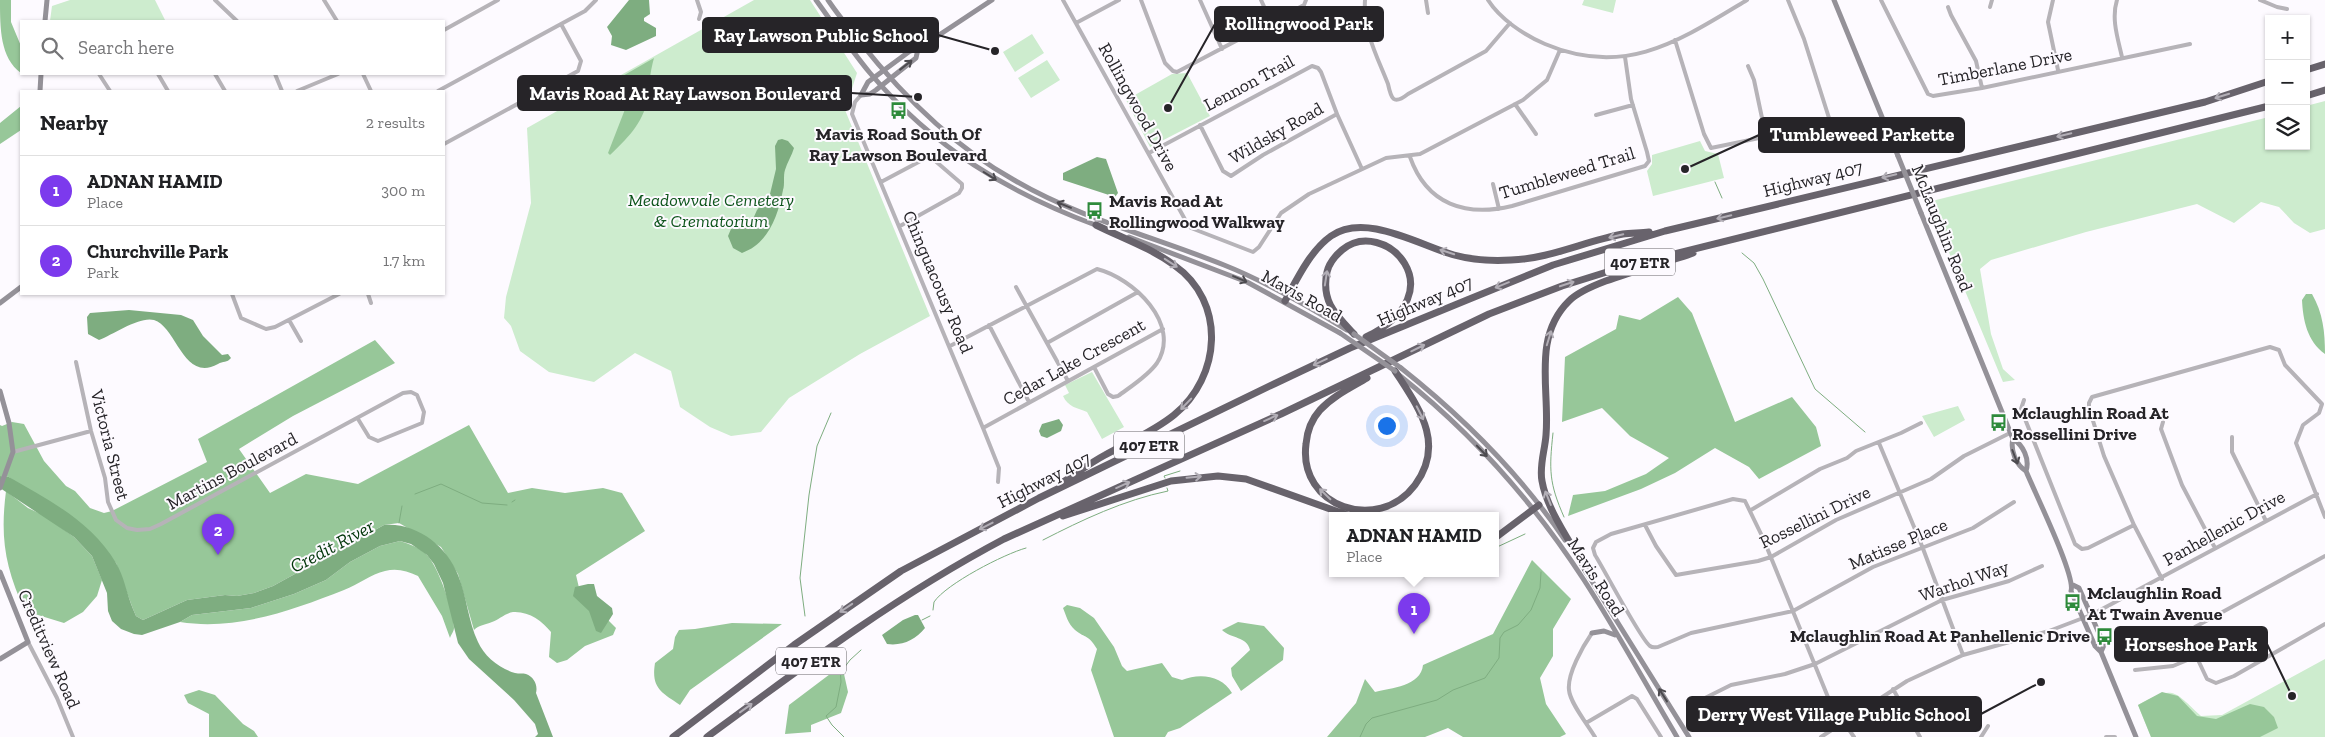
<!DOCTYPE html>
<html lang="en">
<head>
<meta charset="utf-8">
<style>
  body { margin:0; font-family:"Zilla Slab",serif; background:#f6f6f6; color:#202124 }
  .controls { position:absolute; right:15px; top:15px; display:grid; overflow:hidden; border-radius:0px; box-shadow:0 1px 4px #0004 }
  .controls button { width:45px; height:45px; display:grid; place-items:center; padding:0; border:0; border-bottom:1px solid #e0e0e0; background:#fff; color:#202124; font:25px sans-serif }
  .you { position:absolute; left:1386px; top:425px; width:18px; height:18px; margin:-12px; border:4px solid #fff; border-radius:50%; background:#1a73e8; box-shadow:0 0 0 8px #1a73e833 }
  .badge { display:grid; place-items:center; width:32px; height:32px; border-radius:50%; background:#7c3aed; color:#fff; font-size:16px; font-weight:700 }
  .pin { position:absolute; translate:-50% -41px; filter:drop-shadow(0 1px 2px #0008) }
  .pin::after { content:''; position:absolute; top:26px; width:18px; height:15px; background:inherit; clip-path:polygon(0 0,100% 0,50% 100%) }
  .popup { position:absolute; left:1329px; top:512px; width:170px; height:65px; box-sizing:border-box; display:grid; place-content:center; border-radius:0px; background:#fff; filter:drop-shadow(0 1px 4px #0005); font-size:16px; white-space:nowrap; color:#757577 }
  .popup b { font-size:19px; color:#202124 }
  .popup::after { content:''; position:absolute; left:50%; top:100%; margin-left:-10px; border:10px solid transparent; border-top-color:#fff }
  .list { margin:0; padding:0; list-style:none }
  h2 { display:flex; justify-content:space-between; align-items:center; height:65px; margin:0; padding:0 20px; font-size:21px }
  h2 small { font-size:16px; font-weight:400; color:#757577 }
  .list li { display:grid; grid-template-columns:32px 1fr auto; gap:15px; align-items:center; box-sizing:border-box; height:70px; padding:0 20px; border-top:1px solid #e0e0e0 }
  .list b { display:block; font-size:19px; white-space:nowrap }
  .list p { margin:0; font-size:16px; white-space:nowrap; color:#757577 }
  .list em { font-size:16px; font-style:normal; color:#757577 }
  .icon { flex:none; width:28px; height:28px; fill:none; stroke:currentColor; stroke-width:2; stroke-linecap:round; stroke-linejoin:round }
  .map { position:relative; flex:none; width:2325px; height:737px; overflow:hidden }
  .search { position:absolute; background:#fff; box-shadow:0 1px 4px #0004; left:20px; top:20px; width:425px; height:55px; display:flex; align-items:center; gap:12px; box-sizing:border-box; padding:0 18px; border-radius:0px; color:#757577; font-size:19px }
  .panel { position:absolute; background:#fff; box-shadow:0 1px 4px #0004; left:20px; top:90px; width:425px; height:205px; border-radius:0px }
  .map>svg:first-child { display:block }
  .green { fill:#cdecce }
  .forest { fill:#97c799 }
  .water { fill:#7ead80 }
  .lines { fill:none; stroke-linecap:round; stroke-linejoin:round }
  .stream { stroke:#7ead80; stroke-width:1 }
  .street { stroke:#b6b3b8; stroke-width:4 }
  .secondary { stroke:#949198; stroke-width:5 }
  .highway { stroke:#68636c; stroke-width:7 }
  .secondary-bridge { stroke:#949198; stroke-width:5 }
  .oneway { stroke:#4c4a4f }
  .oneway2 { stroke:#b2aeb6 }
  .labels { text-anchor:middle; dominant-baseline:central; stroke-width:4; stroke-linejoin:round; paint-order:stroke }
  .shield { fill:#fdfaff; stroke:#666468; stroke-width:1 }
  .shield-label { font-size:16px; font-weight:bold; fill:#262428 }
  .street-label { font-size:18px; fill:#262428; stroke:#fdfaff }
  .poi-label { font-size:18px; font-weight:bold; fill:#262428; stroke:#fdfaff; text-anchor:start }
  .park-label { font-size:18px; font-style:italic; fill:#0e551c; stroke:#fdfaff }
  .water-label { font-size:19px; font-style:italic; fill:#003509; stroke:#fdfaff }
  .leader { fill:none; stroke:#262428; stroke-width:2 }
  .callout-dot { fill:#262428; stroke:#fdfaff; stroke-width:2 }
  .callout { fill:#262428; stroke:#262428; stroke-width:2 }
  .callout-label { font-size:19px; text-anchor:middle; font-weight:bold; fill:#fff }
</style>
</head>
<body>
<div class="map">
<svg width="2325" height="737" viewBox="0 0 2325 737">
  <rect width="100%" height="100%" fill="#fdfaff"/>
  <path class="green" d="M70 0H155L165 20 161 21H50L52 6Z
    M754 0H810L857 73 845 110 930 316 860 354 789 398 761 432 731 436 710 427 680 407 671 371 635 353 594 382 549 372 520 351 511 326 504 318 506 297 531 203 527 128Z
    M1584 0H1616L1613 13 1582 5Z
    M1032 34 1044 53 1015 72 1003 52Z
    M1047 60 1060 80 1031 98 1018 78Z
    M1187 73 1210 116 1150 147 1126 100 1172 74Z
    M2325 101V229L2310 233 2294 223 2279 207 2261 202 2234 223 2197 204 2086 232 1991 260 1980 269 1991 334 2003 369 2015 380 2003 382 1928 202 2269 117V146H2306V106Z
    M1700 141 1705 151 1718 154 1724 178 1653 196 1647 171 1652 164V155Z
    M1092 372 1124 427 1102 439 1087 412C1077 408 1068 407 1063 396L1069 393 1065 385Z
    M1958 406 1965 420 1934 437 1922 416Z
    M2325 659V737H2151L2138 705C2174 685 2173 690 2201 716L2222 715Z"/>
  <path class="forest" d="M0 0H11V22L21 46V73C0 58 0 28 0 0Z
    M654 58C650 72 649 86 647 101 643 123 626 140 610 155L608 153 629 99 610 89 614 81Z
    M21 106V130L0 144V123Z
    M2306 294H2312C2323 313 2325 332 2325 354 2307 341 2303 320 2302 300Z
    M1678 297 1692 313 1735 422 1792 397 1816 427 1821 446 1759 479 1749 467 1715 448 1675 473 1641 489 1568 516 1573 495 1605 491 1646 474 1669 458 1630 436 1602 408 1562 422 1565 357 1616 329 1619 315 1640 320Z
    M375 340 395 363 293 416 239 449 270 493 306 474 358 484 469 425 508 493 532 488 565 493 603 488 622 493 645 531 576 575 580 592 616 628 613 635 585 646 567 660 557 663 549 657 551 632C542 621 529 611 513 612 506 613 498 620 492 622 485 625 479 625 474 630L458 574 441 547 399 523 384 525 273 586 254 593 237 596 225 595 187 600 143 620 136 616 133 609 116 563 9 477 0 476V425L2 426 12 422 24 424 44 461 66 486 75 491 90 508 104 513 112 511 207 462 198 439Z
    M6 491 28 508 45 516 74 537 92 556 102 580 97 596 83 612 64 623 25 611C5 567 0 538 6 491Z
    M400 541C410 544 420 548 427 555 438 566 454 612 454 628 454 631 451 635 450 638L442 616 418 576C407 571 397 568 385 571 371 574 358 585 344 590 293 610 236 631 180 622L192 615 251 608 294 594 326 580 350 562 380 546Z
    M1532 560 1571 599 1553 629V656L1540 678 1546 704 1566 734 1560 737H1463L1448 728 1425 737H1327L1356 703 1365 679 1375 692C1391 688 1421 686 1423 665L1493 634Z
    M1067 605 1080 608 1094 618 1114 647 1122 666 1127 671 1162 663 1172 677 1182 680C1199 673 1222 675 1232 693L1180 728 1168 732 1165 737H1114L1091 670 1097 649C1088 634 1086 639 1075 630 1068 624 1066 615 1063 608Z
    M1238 622 1264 626 1284 648 1283 660 1241 691 1232 676 1231 668 1250 650C1247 636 1231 639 1222 630Z
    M732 623 782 624 690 690 680 705C661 692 651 688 655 663L673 649 675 637 679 630 695 629Z
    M842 665 848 692 841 713 811 725V732L785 734 789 705Z
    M199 690 215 695 243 724 254 731 258 737H209V714L188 703 184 695Z
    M2162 692 2178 696 2197 716 2216 719 2250 704 2264 707 2274 717 2278 728 2260 737H2151L2138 705Z"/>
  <path class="water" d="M629 0H649L650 14 644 18V21L656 28V36L626 50 611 45 612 36 607 27Z
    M782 139 788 141 794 148C792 155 787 163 785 170 783 176 785 184 783 190 778 216 768 244 742 253L733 248 728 236 731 229 740 225 749 228 757 210 770 194 776 169 775 146 778 140Z
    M1097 157 1106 159 1118 193 1115 197 1063 180V173Z
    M129 310 181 315 193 320 203 336 222 355 228 354 231 358C227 363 223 361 218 364 183 383 177 327 154 320 140 316 114 334 99 340L88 334 87 317 90 313Z
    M1059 419 1063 425 1061 431 1047 438 1041 436 1039 431 1042 424Z
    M0 476 9 477C49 500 92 522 116 563 124 576 127 595 133 609L136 616 143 620 187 600 225 595 237 596 254 593 273 586 384 525C416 522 447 546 458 575 467 597 468 621 478 642 484 656 500 669 515 673 519 674 523 673 526 674 534 677 538 685 536 693L553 737H535L538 734 535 724 514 700 469 659 458 643 443 583 434 564 427 555 411 544 400 541 380 546 350 562 326 580 294 594 251 608 192 615 180 622 142 635 134 634 121 629 112 621 108 611 107 593 92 556 74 537 0 488Z
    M588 584H594L597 596 612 608 613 614 601 633 596 631 589 611 573 596 575 587Z
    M915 615H918L925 628C915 640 903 646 887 644L882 635 903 620Z"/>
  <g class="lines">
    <path class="stream" d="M1715 182 1722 198
      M1742 253 1754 263 1763 279 1815 389 1865 432
      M1553 433C1549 470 1549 483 1564 517
      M1165 478 1164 476 1180 471
      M415 494 441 484 482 503 507 505
      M512 502 515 500
      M399 523 402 506
      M1043 540C1082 520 1124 500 1168 491L1167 488
      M1495 548 1525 534
      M933 610 934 602C946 584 1004 554 1026 548
      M805 616 800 578 809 495 817 446 831 413
      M922 620 930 616
      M840 666 841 682 836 707 826 716 832 725 844 737
      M841 672 850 660 861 650
      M1360 737 1366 724 1372 718 1437 700 1453 690 1485 678 1499 658 1500 638 1504 632 1518 625 1531 610 1540 588 1541 572"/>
    <path class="street" d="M215 0 237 21
      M324 0 337 21
      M697 0 701 12 699 19
      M1063 0 1187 223 1191 228 1253 252 1259 247 1281 213 1309 194 1386 158 1420 154 1523 100 1547 80 1560 50
      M1141 0 1165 63 1173 71 1177 72 1304 5 1306 0
      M1200 0 1222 49
      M1261 0 1271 22
      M1365 0C1363 31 1377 56 1388 84 1391 98 1393 106 1408 94L1486 51 1510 23
      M1426 0 1428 13
      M1488 0C1500 19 1524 35 1545 44 1625 78 1679 41 1747 0
      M1881 0 1928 94 1933 96 1982 88 2190 44
      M2053 0 2048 22 2058 70
      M2117 0C2111 19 2118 39 2122 57
      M2260 0 2277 7 2287 9
      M1948 7 1951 15 1976 61 1982 88
      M1990 7 1992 0
      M1076 23 1119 0
      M444 30 498 0
      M1675 40 1704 134 1711 148 1822 125 1827 123 1829 118 1804 39 1788 0
      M1748 66 1754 80 1766 137
      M99 74 110 91
      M158 74 168 91
      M215 74 225 91
      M275 74 282 91
      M363 74 371 91
      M297 91 338 74
      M438 91 561 24 585 11 596 0
      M861 95 855 102 852 114 983 428 999 468 998 482
      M1515 104 1536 134
      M1596 115 1633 105
      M1200 125 1223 171 1231 176 1263 155 1337 114
      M444 144 578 71 581 61 561 24
      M1149 153 1312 66 1318 68 1321 72 1337 114 1362 169
      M1410 157C1427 205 1466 217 1512 206L1645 166 1649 161 1647 152 1631 99 1625 57
      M881 182 928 157 933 159 962 184V188L959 193 900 226
      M1493 184 1499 209
      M1016 287 1068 381
      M232 294 241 318 266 329 275 327 339 294
      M368 294 371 303
      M289 320 301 341
      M989 325 1029 402
      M1047 343 1138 292
      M950 346 1097 269C1133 278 1182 324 1157 363 1148 376 1130 387 1118 396L1113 397 1108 394 1094 367
      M76 362 91 431 105 478 108 502 116 520 127 528 137 530 150 529 161 524 403 393 411 392 417 395 424 412 422 423 378 441 369 437 358 419
      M2024 400 2021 409 2075 544 2082 549 2088 548 2134 525
      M2163 422 2161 429 2182 485 2215 548
      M983 428 1163 329
      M2232 437V452L2266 521
      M1879 443 1922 546 1963 655
      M13 452 91 431
      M1751 510 1820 469 1847 458 1856 451 1901 433 1921 423
      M1645 525 1656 546 1676 575 1758 561 1771 557 1836 520 1931 479 1964 456 2010 433
      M2325 556 2195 627 2190 635V643L2207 679 2216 683 2234 676 2325 624
      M2162 579 2134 525 2104 456 2089 408V403L2092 397 2270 347 2279 350 2285 365 2322 404 2319 413 2303 425 2296 443 2325 517
      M1592 633C1583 646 1567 674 1569 690 1570 703 1588 725 1595 737
      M28 642 57 698 73 737
      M2135 670 2173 666 2197 656
      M1893 689 1920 737
      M1689 703 1703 699 1731 685 1785 674 1815 664 1942 600 2009 581 2042 566
      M1586 723 1632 696 1637 699 1661 737
      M1821 737 1907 681 1963 655 2049 631 2091 615 2317 494
      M1854 737 1830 702 1763 538 1745 501 1733 499 1611 534 1596 542 1593 548 1595 555C1604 569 1641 640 1650 646 1653 648 1654 647 1658 647L1691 633 1793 611 1873 567 1973 528 2014 502
      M1981 737 1988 726
      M2106 737H2115"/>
    <path class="secondary" d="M816 0C834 25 851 50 870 73 933 147 1008 193 1098 226
      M828 0C838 15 849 28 860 42 903 96 953 146 1014 180 1079 218 1154 237 1224 265 1267 282 1308 306 1347 330
      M1834 0 1898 156
      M45 21 47 0
      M40 91 41 74
      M861 95 868 82 910 51 918 49 992 0
      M861 95 870 94 876 90 916 58 918 49
      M1921 213 2013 439C2023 445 2030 459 2026 471
      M1129 237 1247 282 1340 333
      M0 303 21 287
      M1401 368C1463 417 1520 474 1565 540
      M1399 375C1471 432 1534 503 1584 580 1617 631 1646 685 1677 737
      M0 391 9 423 13 452 0 488
      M2013 439C2010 450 2016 465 2026 471 2034 491 2076 576 2071 591L2095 646 2101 652 2136 737
      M1585 570 1689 737
      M0 572 28 642 0 659
      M2073 585 2079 588 2091 615 2104 645 2101 652
      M1592 633 1604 631 1615 635"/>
    <path class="highway" d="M2306 70 2325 64
      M2306 96 2325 90
      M1285 301C1297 279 1310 251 1331 236 1365 212 1419 245 1454 255 1472 260 1493 261 1511 260 1549 259 1585 241 1623 234 1631 233 1641 233 1649 232
      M1354 334C1335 314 1321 301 1327 272 1329 263 1335 256 1342 250 1384 215 1459 292 1366 337
      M1367 378C1350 388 1333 396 1320 410 1311 420 1307 432 1306 444 1298 507 1378 534 1415 485 1446 443 1418 407 1395 371
      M1063 482C1077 473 1090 463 1105 455 1128 442 1153 432 1174 415 1221 377 1227 302 1174 265 1151 248 1122 238 1096 225
      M1063 516 1171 481 1218 476 1246 479 1347 515
      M1495 538 1539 505
      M1587 572C1573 545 1547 511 1542 481 1539 466 1545 450 1546 435 1550 390 1532 337 1569 301 1590 280 1662 265 1693 253
      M673 737 794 645 901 571 1039 498 1274 384 1350 348 1467 300 1553 265 1665 231 2205 102 2269 81
      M707 737C803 666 898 595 1004 539L1281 414 1489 314 1562 286 1626 266 2269 106"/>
    <path class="secondary-bridge" d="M1898 156 1921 213
      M1340 333 1395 371
      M1354 334 1401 368"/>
  </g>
  <defs><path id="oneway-shaft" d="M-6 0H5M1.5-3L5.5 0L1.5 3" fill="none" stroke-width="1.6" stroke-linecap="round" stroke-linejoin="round" transform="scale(1.25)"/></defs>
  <g class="oneway">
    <use href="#oneway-shaft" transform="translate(906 65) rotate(-38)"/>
    <use href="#oneway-shaft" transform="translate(990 176) rotate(32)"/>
    <use href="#oneway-shaft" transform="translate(1064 205) rotate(-158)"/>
    <use href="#oneway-shaft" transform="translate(1240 279) rotate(23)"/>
    <use href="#oneway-shaft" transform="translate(1482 451) rotate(46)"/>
    <use href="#oneway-shaft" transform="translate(2015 457) rotate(69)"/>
    <use href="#oneway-shaft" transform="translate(1663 695) rotate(-122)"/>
  </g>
  <g class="oneway2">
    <use href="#oneway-shaft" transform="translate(2222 96) rotate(163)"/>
    <use href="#oneway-shaft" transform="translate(2064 135) rotate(167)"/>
    <use href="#oneway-shaft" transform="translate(1889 176) rotate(166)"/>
    <use href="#oneway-shaft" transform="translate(1724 217) rotate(166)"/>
    <use href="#oneway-shaft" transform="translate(1616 236) rotate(166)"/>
    <use href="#oneway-shaft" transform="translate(1447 252) rotate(-162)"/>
    <use href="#oneway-shaft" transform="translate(1171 263) rotate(33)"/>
    <use href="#oneway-shaft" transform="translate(1326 278) rotate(-81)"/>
    <use href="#oneway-shaft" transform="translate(1567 284) rotate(-18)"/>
    <use href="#oneway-shaft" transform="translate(1502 285) rotate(158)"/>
    <use href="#oneway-shaft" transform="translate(1549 338) rotate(-73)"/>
    <use href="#oneway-shaft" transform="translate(1418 348) rotate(-26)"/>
    <use href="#oneway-shaft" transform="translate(1320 362) rotate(155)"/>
    <use href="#oneway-shaft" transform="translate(1186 404) rotate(134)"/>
    <use href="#oneway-shaft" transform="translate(1420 413) rotate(63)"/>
    <use href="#oneway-shaft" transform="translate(1271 418) rotate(-24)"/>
    <use href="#oneway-shaft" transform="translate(1194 477) rotate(-5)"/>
    <use href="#oneway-shaft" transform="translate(1123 485) rotate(-24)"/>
    <use href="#oneway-shaft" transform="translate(1325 494) rotate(-136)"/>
    <use href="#oneway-shaft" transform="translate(1548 498) rotate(-112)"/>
    <use href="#oneway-shaft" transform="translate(986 526) rotate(153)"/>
    <use href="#oneway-shaft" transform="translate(846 608) rotate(146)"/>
    <use href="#oneway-shaft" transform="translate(746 708) rotate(-36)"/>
  </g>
  <defs>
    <symbol id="bus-bare" viewBox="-9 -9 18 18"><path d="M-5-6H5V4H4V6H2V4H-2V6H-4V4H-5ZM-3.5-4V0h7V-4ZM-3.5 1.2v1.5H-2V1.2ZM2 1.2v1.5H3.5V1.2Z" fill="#2e8a3b" stroke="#fdfaff" stroke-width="2.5" paint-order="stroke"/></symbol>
  </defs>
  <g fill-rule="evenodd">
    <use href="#bus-bare" x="886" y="98" width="25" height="25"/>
    <use href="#bus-bare" x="1082" y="198" width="25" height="25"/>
    <use href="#bus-bare" x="1986" y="410" width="25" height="25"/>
    <use href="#bus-bare" x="2060" y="590" width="25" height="25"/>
    <use href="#bus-bare" x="2092" y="624" width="25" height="25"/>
  </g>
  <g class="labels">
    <g class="shield">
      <rect x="1605" y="248.5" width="70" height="27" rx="4"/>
      <rect x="1114" y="431.5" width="70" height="27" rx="4"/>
      <rect x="776" y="647.5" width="70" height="27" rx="4"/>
    </g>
    <g class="shield-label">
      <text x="1640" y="262">407 ETR</text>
      <text x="1149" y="445">407 ETR</text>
      <text x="811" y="661">407 ETR</text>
    </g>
    <g class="street-label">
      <text transform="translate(2005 67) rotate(-11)">Timberlane Drive</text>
      <text transform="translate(1249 83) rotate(-28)">Lennon Trail</text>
      <text transform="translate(1138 107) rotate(61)">Rollingwood Drive</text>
      <text transform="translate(1276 133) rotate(-30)">Wildsky Road</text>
      <text transform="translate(1567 173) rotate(-17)">Tumbleweed Trail</text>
      <text transform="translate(1813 179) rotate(-14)">Highway 407</text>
      <text transform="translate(1942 228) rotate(68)">McLaughlin Road</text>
      <text transform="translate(938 282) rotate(67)">Chinguacousy Road</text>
      <text transform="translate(1302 296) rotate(29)">Mavis Road</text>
      <text transform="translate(1425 301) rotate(-23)">Highway 407</text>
      <text transform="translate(1074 362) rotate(-29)">Cedar Lake Crescent</text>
      <text transform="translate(110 445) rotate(76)">Victoria Street</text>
      <text transform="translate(232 471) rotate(-28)">Martins Boulevard</text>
      <text transform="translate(1044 480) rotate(-27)">Highway 407</text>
      <text transform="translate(1815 517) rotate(-26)">Rossellini Drive</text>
      <text transform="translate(2224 528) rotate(-29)">Panhellenic Drive</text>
      <text transform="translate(1898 544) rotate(-23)">Matisse Place</text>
      <text transform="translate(1596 577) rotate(57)">Mavis Road</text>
      <text transform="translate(1964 581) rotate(-19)">Warhol Way</text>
      <text transform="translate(49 649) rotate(66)">Creditview Road</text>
    </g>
    <g class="poi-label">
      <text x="898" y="134" text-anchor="middle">Mavis Road South Of<tspan x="898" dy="21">Ray Lawson Boulevard</tspan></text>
      <text x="1109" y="201">Mavis Road At<tspan x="1109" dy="21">Rollingwood Walkway</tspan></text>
      <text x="2012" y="413">Mclaughlin Road At<tspan x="2012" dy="21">Rossellini Drive</tspan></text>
      <text x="2087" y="593">Mclaughlin Road<tspan x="2087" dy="21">At Twain Avenue</tspan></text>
      <text x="2090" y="636" text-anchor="end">Mclaughlin Road At Panhellenic Drive</text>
    </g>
    <g class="park-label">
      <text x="711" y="200">Meadowvale Cemetery<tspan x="711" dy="21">&amp; Crematorium</tspan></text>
    </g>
    <g class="water-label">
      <text transform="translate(332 546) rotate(-28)">Credit River</text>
    </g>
  </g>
  <path class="leader" d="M1168 108L1215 24M995 51L938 35M918 97L851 93M1685 169L1759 135M2292 696L2267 644M2041 682L1981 714"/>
  <g class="callout-dot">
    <circle cx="1168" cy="108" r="5"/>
    <circle cx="995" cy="51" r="5"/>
    <circle cx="918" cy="97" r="5"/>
    <circle cx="1685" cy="169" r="5"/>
    <circle cx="2292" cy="696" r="5"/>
    <circle cx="2041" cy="682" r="5"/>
  </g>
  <g class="callout">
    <rect x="1215" y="7" width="168" height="34" rx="5"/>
    <rect x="703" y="18" width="235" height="34" rx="5"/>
    <rect x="518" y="76" width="333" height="34" rx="5"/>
    <rect x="1759" y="118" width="205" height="34" rx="5"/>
    <rect x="2115" y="627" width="152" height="34" rx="5"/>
    <rect x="1687" y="697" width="294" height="34" rx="5"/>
  </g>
  <g class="callout-label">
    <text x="1299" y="30">Rollingwood Park</text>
    <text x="821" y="42">Ray Lawson Public School</text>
    <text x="685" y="100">Mavis Road At Ray Lawson Boulevard</text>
    <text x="1862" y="141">Tumbleweed Parkette</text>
    <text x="2191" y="651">Horseshoe Park</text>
    <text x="1834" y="721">Derry West Village Public School</text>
  </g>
</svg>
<div class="controls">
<button>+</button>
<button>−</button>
<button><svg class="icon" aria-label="layers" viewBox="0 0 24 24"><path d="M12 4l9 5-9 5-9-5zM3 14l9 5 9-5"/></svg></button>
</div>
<div class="you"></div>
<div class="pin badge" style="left:1414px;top:634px">1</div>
<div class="popup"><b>ADNAN HAMID</b>Place</div>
<div class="pin badge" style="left:218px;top:555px">2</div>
<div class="search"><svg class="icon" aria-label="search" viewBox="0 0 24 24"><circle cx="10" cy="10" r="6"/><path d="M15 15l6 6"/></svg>Search here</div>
<section class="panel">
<h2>Nearby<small>2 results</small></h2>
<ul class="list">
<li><span class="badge">1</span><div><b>ADNAN HAMID</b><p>Place</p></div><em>300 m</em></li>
<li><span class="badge">2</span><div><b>Churchville Park</b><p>Park</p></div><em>1.7 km</em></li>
</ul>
</section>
</div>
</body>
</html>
